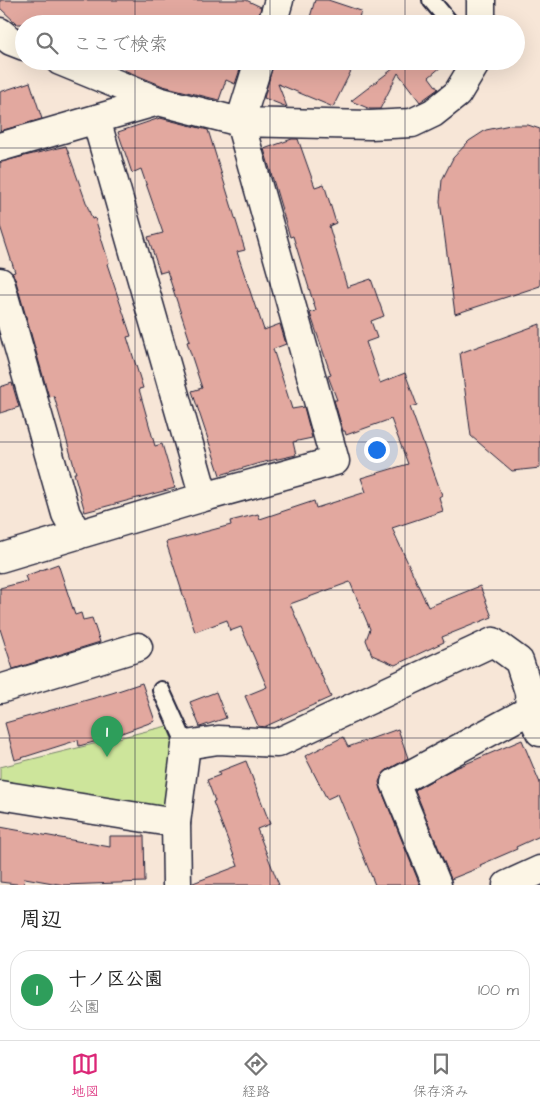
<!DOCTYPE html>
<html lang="ja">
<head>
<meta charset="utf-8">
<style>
  body { margin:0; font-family:"Architects Daughter","Klee One",sans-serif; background:#f6f6f6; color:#222 }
  .you { position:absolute; left:376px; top:449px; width:18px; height:18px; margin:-12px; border:4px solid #fff; border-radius:50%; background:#1a73e8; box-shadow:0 0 0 8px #1a73e833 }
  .badge { display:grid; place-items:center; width:32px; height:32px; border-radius:50%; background:#db2777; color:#fff; font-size:16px; font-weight:700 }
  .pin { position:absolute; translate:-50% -41px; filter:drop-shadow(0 1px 2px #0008) }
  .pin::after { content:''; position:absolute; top:26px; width:18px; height:15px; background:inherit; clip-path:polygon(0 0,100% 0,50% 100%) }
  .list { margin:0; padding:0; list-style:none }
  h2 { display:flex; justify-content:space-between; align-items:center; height:65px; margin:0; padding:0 20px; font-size:21px }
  h2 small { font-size:16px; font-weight:400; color:#767676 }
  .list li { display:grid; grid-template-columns:32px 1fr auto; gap:15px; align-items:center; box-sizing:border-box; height:80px; margin:0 10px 10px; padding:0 10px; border:1px solid #e0e0e0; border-radius:20px }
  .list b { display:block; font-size:19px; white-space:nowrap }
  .list p { margin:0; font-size:16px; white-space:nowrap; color:#767676 }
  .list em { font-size:16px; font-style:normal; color:#767676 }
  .icon { flex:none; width:28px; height:28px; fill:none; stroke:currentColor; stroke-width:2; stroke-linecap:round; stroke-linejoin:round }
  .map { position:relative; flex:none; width:540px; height:885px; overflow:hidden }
  .search { position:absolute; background:#fff; box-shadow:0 5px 20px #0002; left:15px; right:15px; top:15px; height:55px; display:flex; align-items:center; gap:12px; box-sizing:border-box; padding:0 18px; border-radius:28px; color:#767676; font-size:19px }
  .sheet { height:155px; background:#fff }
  nav { display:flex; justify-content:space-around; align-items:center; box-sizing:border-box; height:70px; border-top:1px solid #e0e0e0; background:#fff; font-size:14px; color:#767676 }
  nav a { display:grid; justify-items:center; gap:2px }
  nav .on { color:#db2777 }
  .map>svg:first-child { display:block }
  .green { fill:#cde59b; stroke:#78846b }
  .building { fill:#e2a89f; stroke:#22223b }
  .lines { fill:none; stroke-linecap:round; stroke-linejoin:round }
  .lane-casing { stroke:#22223b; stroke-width:20 }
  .street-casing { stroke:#22223b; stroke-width:31 }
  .secondary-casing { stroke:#22223b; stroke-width:31 }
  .lane { stroke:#fcf5e5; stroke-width:16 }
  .street { stroke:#fcf5e5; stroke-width:28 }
  .secondary { stroke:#fcf5e5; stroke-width:28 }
  .grid { fill:none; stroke:#22223b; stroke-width:1; stroke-opacity:0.55 }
</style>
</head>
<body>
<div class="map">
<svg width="540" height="885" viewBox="0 0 540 885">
  <rect width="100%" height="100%" fill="#f7e6d7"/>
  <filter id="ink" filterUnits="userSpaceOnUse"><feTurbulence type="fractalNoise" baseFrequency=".02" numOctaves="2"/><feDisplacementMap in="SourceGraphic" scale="10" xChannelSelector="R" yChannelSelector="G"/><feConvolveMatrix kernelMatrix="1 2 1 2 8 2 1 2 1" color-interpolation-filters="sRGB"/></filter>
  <g filter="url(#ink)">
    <path class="green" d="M167 726 175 747 166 809 0 784V767Z"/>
    <path class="building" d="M0 0H246L261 7 257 24H17L0 8Z
      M315 0H328L361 11 357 24H308Z
      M128 61H243L235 84 226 80 219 100 163 86 124 70Z
      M274 61H356L333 107 278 84 287 107 264 98Z
      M389 61H448L429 77 438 89 420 102 398 73 380 109H370L351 101 394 68Z
      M30 82 42 119 0 131V92Z
      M160 118 208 130 245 250 237 252 256 309H257L264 330 280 324 286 344 273 349 292 409 304 407 312 438 293 442 296 455 260 463 220 475 192 391 202 388 187 342 190 341 167 271 160 273 148 237 163 233 141 169 132 173 118 132Z
      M510 125H528L540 129V286L455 314 440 201 442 180 453 158 469 141 486 130Z
      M292 139H298L315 187 324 184 336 223 329 226 347 287 371 279 384 316 371 321 377 338 366 342 380 383 405 373 417 405 410 407 442 495 439 497 443 511 392 528 428 607 480 586 492 617 442 637 444 642 395 665 372 655 366 640 370 629 350 582 290 604 331 697 264 727 258 726 245 696 267 687 241 627 230 631 227 620 195 632 166 542 231 525 230 521 258 514 260 519 314 501 316 508 366 492 361 478 408 464 391 419 346 435 345 431H343L334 400H337L328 376 331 375 310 313 316 311 293 236 290 237 264 149Z
      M66 146 92 219 95 218 109 263 107 264 131 336 127 337 143 388 139 389 155 446 162 444 175 488 85 512 74 473H76L54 396 49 397 15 278 12 273 15 272 0 226V162Z
      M540 324V468L512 471 471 436 460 353Z
      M12 383 19 407 0 413V387Z
      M58 564 75 615 81 613 83 620 92 618 100 642 13 669 0 629V588L27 581 25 576Z
      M142 683 155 721 119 734 101 738V740L79 746 78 740 15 760 5 723 112 693Z
      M216 692 226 718 200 727 190 702Z
      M398 729 408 758 387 770 382 775 379 782 381 789 420 885H375L338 794 327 799 305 756 343 737 348 747Z
      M522 740 540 783V836L516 847 517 849 480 865 481 867 451 879 415 790 451 770Z
      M246 761 270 824 257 829 279 885H193V883L238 866 213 802 215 801 207 780 220 775 218 772Z
      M0 827 110 847V836H144L145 882 64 885 25 878 24 885 0 882Z"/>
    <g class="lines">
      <defs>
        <path id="lane" d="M431 0 451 24
          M161 690 186 745"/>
        <path id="street" d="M272 24 279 0
          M481 24V0
          M0 32 11 41 24 46
          M60 61 158 101 240 122 370 125 412 123 433 113 457 94 477 61
          M96 119 204 497
          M0 147 158 101
          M0 282 66 514 78 535
          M0 558 204 497 335 461 240 122 259 61
          M0 689 138 647
          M176 823 186 745 218 740 277 743 493 642 519 661 529 692 530 710 540 732
          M437 885 395 783 530 710"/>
        <path id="secondary" d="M0 795 176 823 177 885
          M507 885 540 870"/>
      </defs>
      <use href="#lane" class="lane-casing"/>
      <use href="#street" class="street-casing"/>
      <use href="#secondary" class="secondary-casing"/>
      <use href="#lane" class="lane"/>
      <use href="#street" class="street"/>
      <use href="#secondary" class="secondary"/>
    </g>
  </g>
  <path class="grid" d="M135 0V24M270 0V24M405 0V24M135 61V885M270 61V885M405 61V885M0 148H540M0 295H540M0 442H540M0 590H540M0 738H540"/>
</svg>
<div class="you"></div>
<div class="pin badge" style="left:107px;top:757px;background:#2e9e5b">1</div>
<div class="search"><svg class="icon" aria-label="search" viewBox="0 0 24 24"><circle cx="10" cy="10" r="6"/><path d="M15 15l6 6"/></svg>ここで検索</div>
</div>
<section class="sheet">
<h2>周辺<small></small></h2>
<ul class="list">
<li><span class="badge" style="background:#2e9e5b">1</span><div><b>十ノ区公園</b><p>公園</p></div><em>100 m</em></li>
</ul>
</section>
<nav>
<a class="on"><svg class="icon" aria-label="map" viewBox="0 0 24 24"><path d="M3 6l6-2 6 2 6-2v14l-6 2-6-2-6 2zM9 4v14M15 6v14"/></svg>地図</a>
<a><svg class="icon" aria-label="directions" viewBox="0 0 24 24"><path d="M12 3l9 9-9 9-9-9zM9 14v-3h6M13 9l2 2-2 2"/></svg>経路</a>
<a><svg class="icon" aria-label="saved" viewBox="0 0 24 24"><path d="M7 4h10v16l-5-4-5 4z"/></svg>保存済み</a>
</nav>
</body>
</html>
